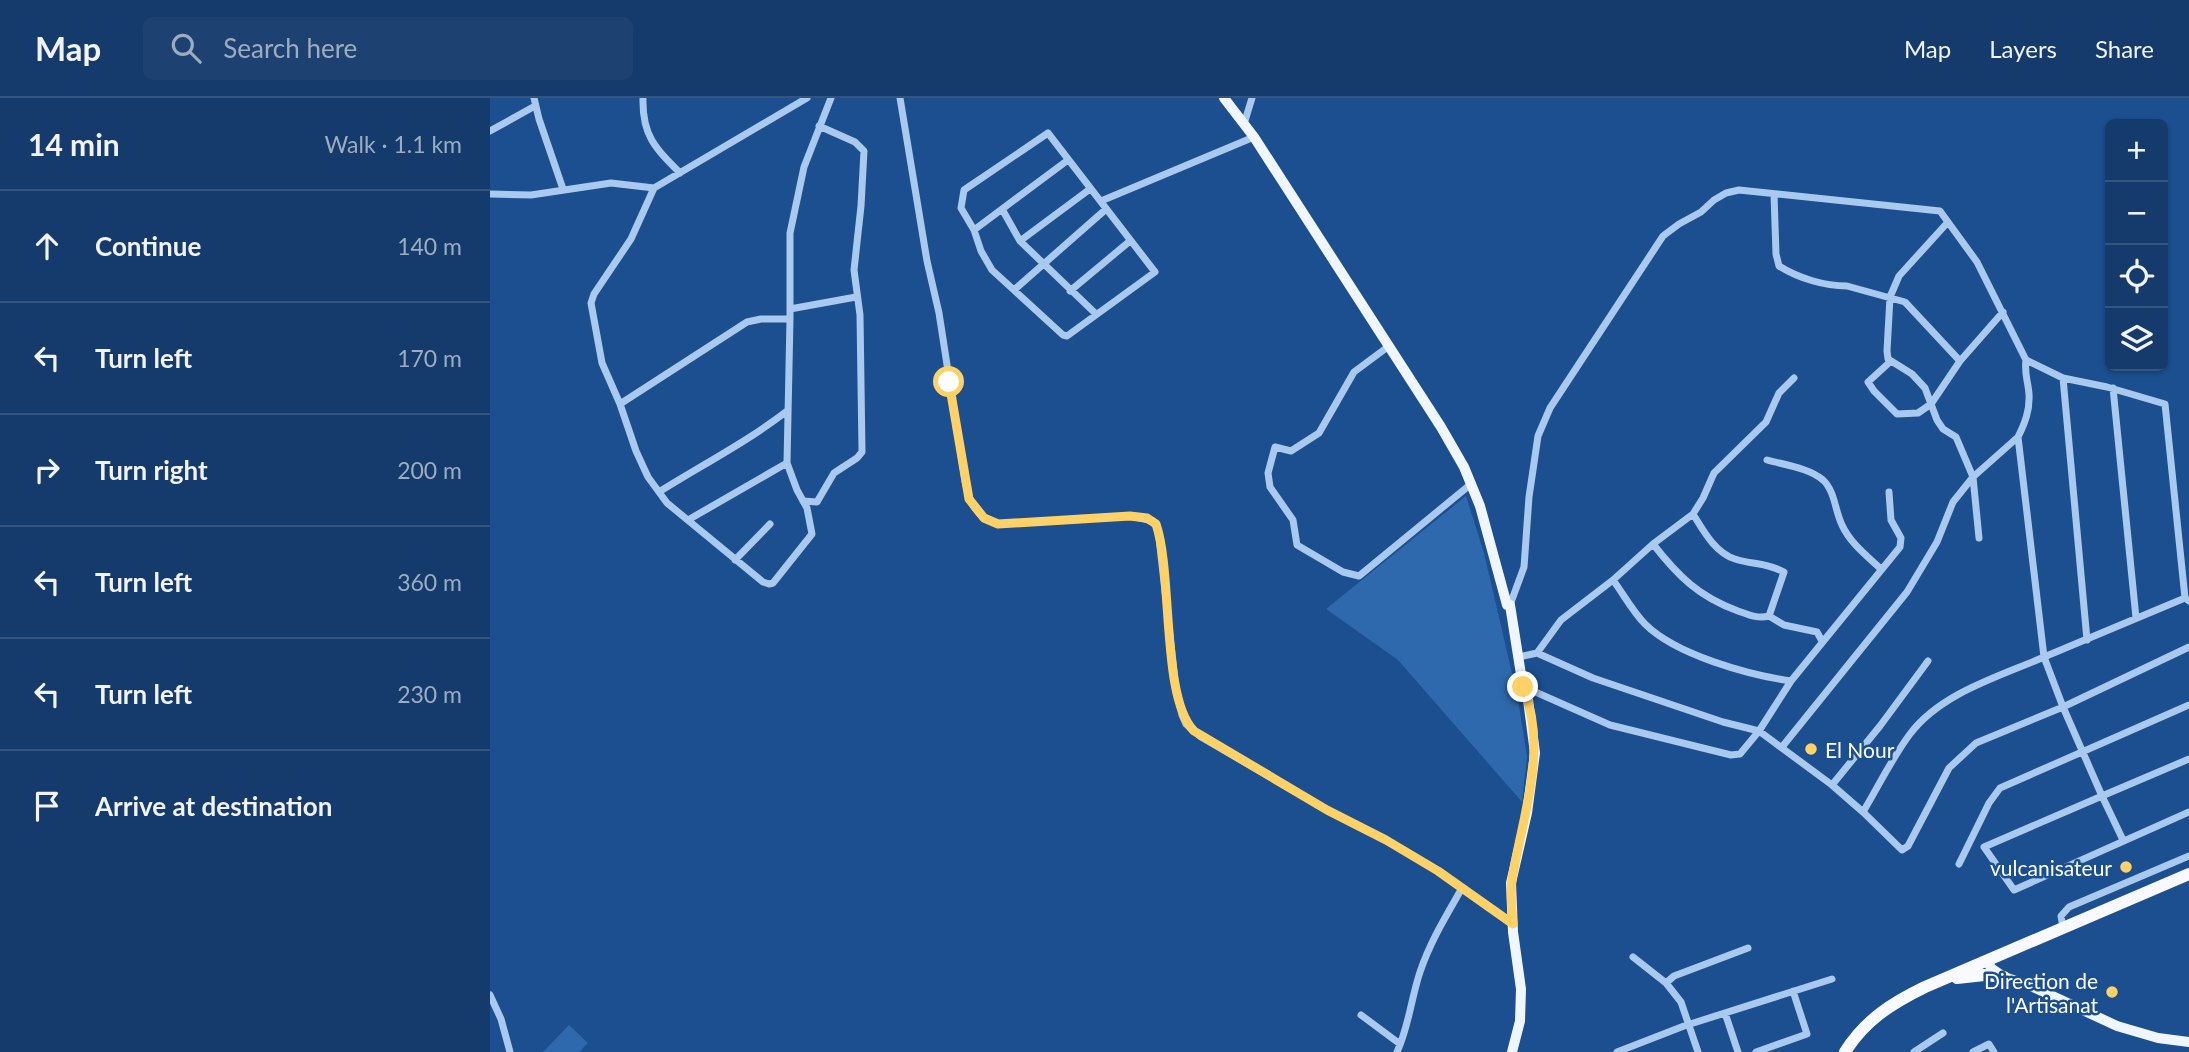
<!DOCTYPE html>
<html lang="en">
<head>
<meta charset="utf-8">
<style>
  body { margin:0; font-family:Lato,sans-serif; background:#1d4271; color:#f1f3f6 }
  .controls { position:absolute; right:21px; top:21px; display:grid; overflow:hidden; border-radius:10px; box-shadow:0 2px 5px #0004 }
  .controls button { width:63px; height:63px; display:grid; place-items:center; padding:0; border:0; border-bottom:2px solid #33557e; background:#143b6b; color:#f1f3f6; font:35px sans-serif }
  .stop { position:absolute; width:21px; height:21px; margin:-16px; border:5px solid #ffd166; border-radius:50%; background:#fff }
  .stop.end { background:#ffd166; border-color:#fff; box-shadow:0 2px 7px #0008 }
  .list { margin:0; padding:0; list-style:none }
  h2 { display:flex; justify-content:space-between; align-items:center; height:91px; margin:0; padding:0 28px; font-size:30px }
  h2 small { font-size:23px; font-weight:400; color:#9dadc1 }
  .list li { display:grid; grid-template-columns:46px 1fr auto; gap:21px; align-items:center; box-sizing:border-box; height:112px; padding:0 28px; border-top:2px solid #33557e }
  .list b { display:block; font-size:26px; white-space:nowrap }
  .list em { font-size:23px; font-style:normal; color:#9dadc1 }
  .icon { flex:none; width:38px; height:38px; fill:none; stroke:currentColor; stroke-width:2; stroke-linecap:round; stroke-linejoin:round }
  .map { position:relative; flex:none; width:1699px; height:954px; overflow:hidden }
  header { display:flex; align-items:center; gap:42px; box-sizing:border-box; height:98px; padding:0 35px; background:#143b6b; border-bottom:2px solid #33557e }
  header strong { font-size:33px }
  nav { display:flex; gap:38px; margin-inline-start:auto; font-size:24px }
  .search { width:490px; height:63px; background:#1d4271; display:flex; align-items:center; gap:18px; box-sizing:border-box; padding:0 24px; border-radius:10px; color:#9dadc1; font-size:26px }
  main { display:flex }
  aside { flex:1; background:#143b6b }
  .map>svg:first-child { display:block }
  .green { fill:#2e69ad }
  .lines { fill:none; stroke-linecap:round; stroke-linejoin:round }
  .minor { stroke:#a9c9ee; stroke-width:7 }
  .primary { stroke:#f0f6ff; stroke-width:10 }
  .trunk { stroke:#f8faff; stroke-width:12 }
  .route { stroke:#ffd166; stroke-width:9 }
  .poi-dot { fill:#ffd166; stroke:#1b4f8f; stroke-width:2.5 }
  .labels { text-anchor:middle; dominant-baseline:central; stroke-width:5; stroke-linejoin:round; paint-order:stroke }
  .poi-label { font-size:21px; fill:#fff; stroke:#1b4f8f; text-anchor:end }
</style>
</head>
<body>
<header>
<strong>Map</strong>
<div class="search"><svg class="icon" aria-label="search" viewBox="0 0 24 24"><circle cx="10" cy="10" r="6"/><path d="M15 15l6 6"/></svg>Search here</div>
<nav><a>Map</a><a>Layers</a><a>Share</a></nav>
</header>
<main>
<aside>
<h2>14 min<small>Walk · 1.1 km</small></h2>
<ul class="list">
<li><svg class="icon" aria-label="ahead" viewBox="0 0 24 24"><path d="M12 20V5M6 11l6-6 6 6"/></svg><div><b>Continue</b></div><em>140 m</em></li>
<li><svg class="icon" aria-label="left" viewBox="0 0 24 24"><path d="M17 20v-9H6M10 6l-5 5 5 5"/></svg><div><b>Turn left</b></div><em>170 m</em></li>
<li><svg class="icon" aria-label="right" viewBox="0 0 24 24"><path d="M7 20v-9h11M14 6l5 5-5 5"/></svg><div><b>Turn right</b></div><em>200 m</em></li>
<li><svg class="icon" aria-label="left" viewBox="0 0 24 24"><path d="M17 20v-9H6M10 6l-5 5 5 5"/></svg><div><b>Turn left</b></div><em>360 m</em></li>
<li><svg class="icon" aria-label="left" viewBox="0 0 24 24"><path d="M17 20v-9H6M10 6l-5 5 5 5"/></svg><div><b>Turn left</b></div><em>230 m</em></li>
<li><svg class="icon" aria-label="arrive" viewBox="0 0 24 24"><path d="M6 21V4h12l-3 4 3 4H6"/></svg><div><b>Arrive at destination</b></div></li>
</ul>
</aside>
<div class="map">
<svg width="1699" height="954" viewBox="0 0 1699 954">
  <rect width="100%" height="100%" fill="#1b4f8f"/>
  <path class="green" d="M976 398 994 455 1028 601 1037 659 1032 704 908 562 836 511Z
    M79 927 98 945 89 954H53Z"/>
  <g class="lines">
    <path class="minor" d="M44 0 49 21 73 91
      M153 0C152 37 165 50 190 75
      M410 0 437 163 449 215 475 383C479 404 486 420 508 426L640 418 663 423 668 431 686 591 692 617 696 626 711 639 837 712 896 742 948 773 1023 826
      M754 26 762 0
      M0 33 45 8
      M558 35 665 174 577 238 573 237 502 172 491 153 484 132 471 110 474 92Z
      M164 90 141 141 104 196 101 205 112 265 130 306 257 224 271 221H300V135L314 69 341 0
      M0 96 41 97 121 85 164 90 317 0
      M1284 96 1286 156 1289 168C1308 180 1334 188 1357 188L1415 204 1470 263
      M611 103 764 39
      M512 111 530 143 606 216
      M1458 124 1409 178 1400 199 1397 253 1398 261 1422 276 1435 290 1447 322 1453 331 1466 339 1483 379 1489 440
      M484 132 578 62
      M530 143 600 91
      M524 192 615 112
      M580 193 640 143
      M300 211 366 199
      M899 248 864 274 829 335 801 353 785 349 778 375 780 389 803 422 807 447 853 474 869 478 981 386
      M1401 263 1378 284 1384 293 1407 316 1428 315 1441 306 1470 263 1513 214
      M1573 280 1597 542
      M1623 290 1646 520
      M130 306 146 353 158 379 177 405 273 484 279 486 283 485 322 436 317 410 307 392 297 365 300 221
      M1277 362C1295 367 1319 370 1333 382 1345 393 1345 413 1352 427 1360 445 1377 458 1391 471
      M169 394C212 367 257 344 297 313
      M313 403 327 404 344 375 367 360 372 354 370 217 364 172 371 108 374 53 365 44 329 28
      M1203 416 1213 400 1224 375 1276 324 1289 295 1304 280
      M198 422 297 365
      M1163 446C1188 478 1209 499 1248 513 1259 517 1268 521 1279 518L1294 527 1327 534 1332 543
      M245 462 280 426
      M1123 482 1163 446 1203 416C1213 432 1225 455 1245 461 1263 467 1275 464 1294 474L1279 518
      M1695 500 1554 559 1573 609 1699 549
      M1699 503 1695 500 1675 306 1617 289 1573 280 1536 262C1534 275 1538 283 1539 296 1540 312 1535 325 1528 339L1554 559C1508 579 1451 595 1420 636 1402 660 1388 689 1373 714L1412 752 1418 748 1459 670 1486 645 1573 609 1612 698 1494 749 1524 792 1699 714
      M1020 507 1034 469 1039 399 1048 338 1060 310 1173 138 1189 126 1211 114 1224 102 1236 95 1249 92 1450 113 1487 164 1536 262
      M1047 555 1071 522 1123 482C1134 497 1143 514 1155 526 1186 557 1259 577 1301 583
      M1029 559 1047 555 1103 580 1233 624 1269 633 1342 687 1373 714
      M1034 589 1120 627 1241 657 1250 656 1269 633 1301 583 1410 449 1411 440 1401 422 1399 394
      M1292 649 1417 494 1447 444 1463 404 1483 379 1528 339
      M1342 687 1390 628 1438 563
      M1633 742 1612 698 1699 661
      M1469 766 1499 705 1510 690 1699 607
      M1573 830 1571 818 1579 809 1699 758
      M1143 859 1176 885
      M0 897 11 921 20 954
      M1235 915 1248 954
      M871 917 910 946
      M907 954C919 928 921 901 930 874 940 844 956 818 972 790
      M1127 954 1194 928 1342 881
      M1208 954 1191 904 1176 885 1184 878 1258 850
      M1266 954 1317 936 1303 893
      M1424 954 1453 935
      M1483 954 1499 946 1504 954"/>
    <path class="primary" d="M734 0 764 39 951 329 974 369 990 408 1017 507H1020L1033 589 1038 602 1045 655 1037 715 1021 785 1023 834 1031 891 1030 923 1022 954
      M1497 862 1501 870 1514 879 1541 888 1627 928 1668 940 1699 944"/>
    <path class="trunk" d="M1467 880 1494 877 1514 879
      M1355 954C1375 922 1402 905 1435 889L1699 776"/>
  </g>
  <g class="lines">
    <path class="route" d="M459 284 479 401 494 420 508 426 640 418 657 420 666 426C683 475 671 600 704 633L837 712 896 742 948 773 1023 826C1022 812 1020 796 1022 782 1032 718 1059 653 1033 589"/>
  </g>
  <g class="poi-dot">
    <circle cx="1321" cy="651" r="7"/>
    <circle cx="1636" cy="769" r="7"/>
    <circle cx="1622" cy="894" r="7"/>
  </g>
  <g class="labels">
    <g class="poi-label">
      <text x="1335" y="651" text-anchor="start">El Nour</text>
      <text x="1622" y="769">vulcanisateur</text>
      <text x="1608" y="882">Direction de<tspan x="1608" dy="24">l'Artisanat</tspan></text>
    </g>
  </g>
</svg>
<div class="controls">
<button>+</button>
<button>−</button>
<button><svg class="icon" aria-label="locate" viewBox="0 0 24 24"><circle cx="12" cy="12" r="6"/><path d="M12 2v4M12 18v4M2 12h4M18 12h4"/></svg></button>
<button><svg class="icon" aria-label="layers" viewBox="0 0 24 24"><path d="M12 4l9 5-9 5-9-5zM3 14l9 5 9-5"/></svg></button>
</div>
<div class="stop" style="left:459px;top:284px"></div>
<div class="stop end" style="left:1033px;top:589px"></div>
</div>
</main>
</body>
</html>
